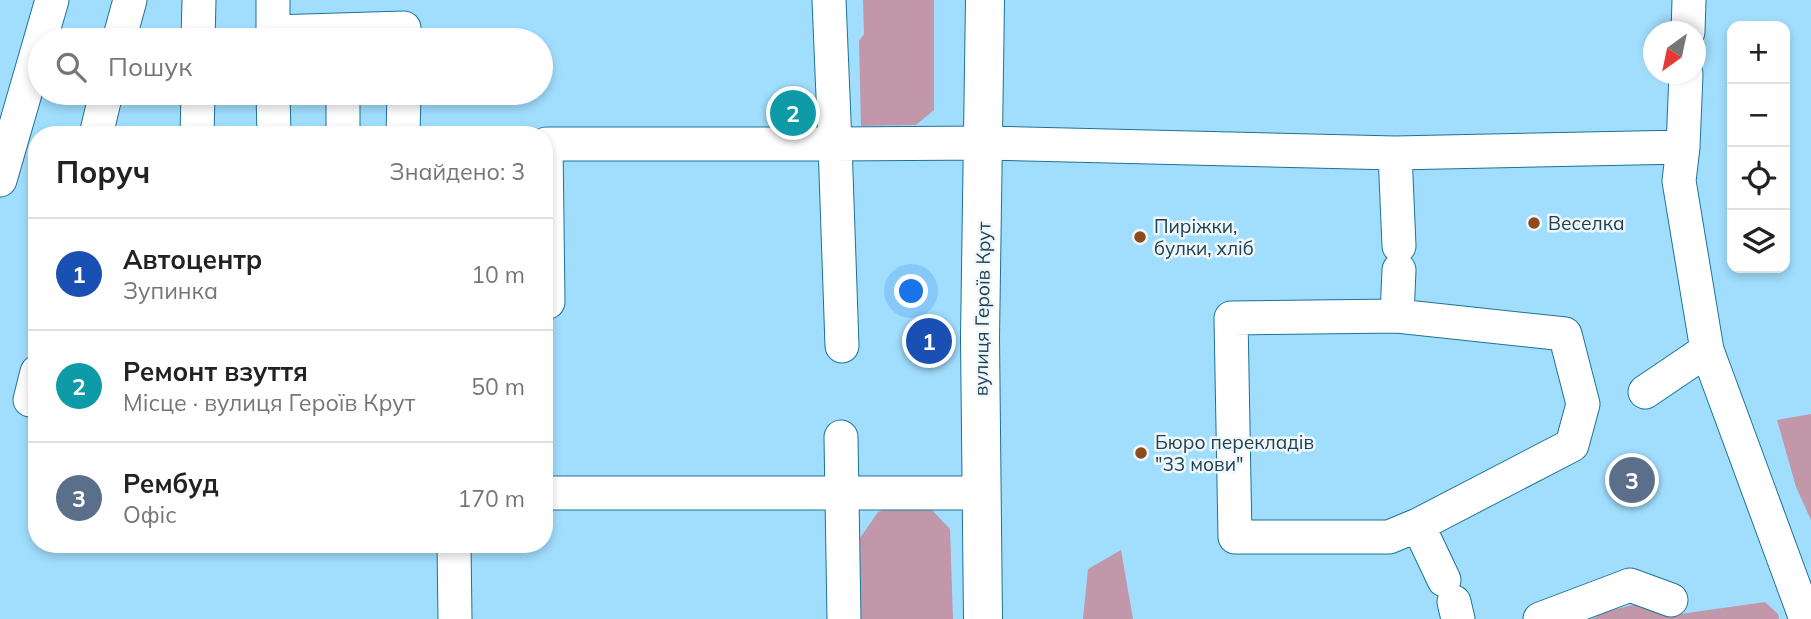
<!DOCTYPE html>
<html lang="uk">
<head>
<meta charset="utf-8">
<style>
  body { margin:0; font-family:Mulish,sans-serif; background:#f2f2f2; color:#222 }
  .controls { position:absolute; right:21px; top:21px; display:grid; overflow:hidden; border-radius:14px; box-shadow:0 4px 10px #0003 }
  .controls button { width:63px; height:63px; display:grid; place-items:center; padding:0; border:0; border-bottom:2px solid #e0e0e0; background:#fff; color:#222; font:35px sans-serif }
  .compass { position:absolute; left:1643px; top:21px; width:63px; height:63px; border-radius:50%; background:#fff; box-shadow:0 4px 10px #0003; rotate:213deg }
  .you { position:absolute; left:912px; top:292px; width:24px; height:24px; margin:-18px; border:5px solid #fff; border-radius:50%; background:#1a73e8; box-shadow:0 0 0 10px #1a73e833 }
  .badge { display:grid; place-items:center; width:46px; height:46px; border-radius:50%; background:#7c3aed; color:#fff; font-size:23px; font-weight:700 }
  .pin { position:absolute; translate:-50% -50%; border:4px solid #fff; box-shadow:0 2px 7px #0006 }
  .list { margin:0; padding:0; list-style:none }
  h2 { display:flex; justify-content:space-between; align-items:center; height:91px; margin:0; padding:0 28px; font-size:30px }
  h2 small { font-size:23px; font-weight:400; color:#767676 }
  .list li { display:grid; grid-template-columns:46px 1fr auto; gap:21px; align-items:center; box-sizing:border-box; height:112px; padding:0 28px; border-top:2px solid #e0e0e0 }
  .list b { display:block; font-size:26px; white-space:nowrap }
  .list p { margin:0; font-size:23px; white-space:nowrap; color:#767676 }
  .list em { font-size:23px; font-style:normal; color:#767676 }
  .icon { flex:none; width:38px; height:38px; fill:none; stroke:currentColor; stroke-width:2; stroke-linecap:round; stroke-linejoin:round }
  .map { position:relative; flex:none; width:1811px; height:619px; overflow:hidden }
  .search { position:absolute; background:#fff; box-shadow:0 4px 10px #0003; left:28px; top:28px; width:525px; height:77px; display:flex; align-items:center; gap:18px; box-sizing:border-box; padding:0 24px; border-radius:38px; color:#767676; font-size:26px }
  .panel { position:absolute; background:#fff; box-shadow:0 4px 10px #0003; left:28px; top:126px; width:525px; height:427px; border-radius:28px }
  .map>svg:first-child { display:block }
  .green { fill:#c197a9 }
  .lines { fill:none; stroke-linecap:round; stroke-linejoin:round }
  .minor-casing { stroke:#1c7396; stroke-width:35 }
  .major-casing { stroke:#1c7396; stroke-width:40 }
  .minor { stroke:#fff; stroke-width:33 }
  .major { stroke:#fff; stroke-width:38 }
  .poi-dot { fill:#8f4b1e; stroke:#eff7fb; stroke-width:2.5 }
  .labels { text-anchor:middle; dominant-baseline:central; stroke-width:5; stroke-linejoin:round; paint-order:stroke }
  .poi-label { font-size:19px; fill:#204151; stroke:#eff7fb; text-anchor:start }
  .street-label { font-size:19px; fill:#204151; stroke:#eff7fb }
</style>
</head>
<body>
<div class="map">
<svg width="1811" height="619" viewBox="0 0 1811 619">
  <rect width="100%" height="100%" fill="#a1defe"/>
  <path class="green" d="M863 0H934V110L916 125 861 126 859 41 864 34Z
    M1811 414V520L1796 487 1777 420Z
    M904 502 928 506 950 529 953 619H861L860 538 878 512Z
    M1121 550 1133 619H1083L1088 569Z
    M1765 602 1778 614 1779 619H1592L1605 612 1640 603 1680 614Z"/>
  <g class="lines">
    <defs>
      <path id="minor" d="M273 0V40
        M829 0 835 144 985 143 1395 153 1683 147
        M273 32 404 28V40
        M1688 32 1689 0
        M119 40 130 0
        M198 40 199 0
        M1686 74 1683 147 1679 181 1707 350 1806 619
        M273 93 274 135
        M96 135 106 93
        M197 135 198 93
        M343 135V93
        M403 135 404 93
        M1395 153 1399 246
        M0 180 52 0
        M548 302 546 144H835L842 346
        M1397 316 1231 318 1235 537H1389L1418 525 1572 445 1583 404 1565 334 1397 316 1399 270
        M1645 392 1707 350
        M30 400 37 372
        M841 437 844 619
        M544 493H982
        M1418 525 1444 580
        M454 544 455 619
        M1454 602 1458 619
        M1540 619 1630 585 1671 600"/>
      <path id="major" d="M983 619 980 338 985 0"/>
    </defs>
    <use href="#minor" class="minor-casing"/>
    <use href="#major" class="major-casing"/>
    <use href="#minor" class="minor"/>
    <use href="#major" class="major"/>
  </g>
  <g class="poi-dot">
    <circle cx="1534" cy="223" r="7"/>
    <circle cx="1140" cy="237" r="7"/>
    <circle cx="1141" cy="453" r="7"/>
  </g>
  <g class="labels">
    <g class="poi-label">
      <text x="1548" y="223">Веселка</text>
      <text x="1154" y="226">Пиріжки,<tspan x="1154" dy="22">булки, хліб</tspan></text>
      <text x="1155" y="442">Бюро перекладів<tspan x="1155" dy="22">"33 мови"</tspan></text>
    </g>
    <g class="street-label">
      <text transform="translate(982 309) rotate(-89)">вулиця Героїв Крут</text>
    </g>
  </g>
</svg>
<div class="controls">
<button>+</button>
<button>−</button>
<button><svg class="icon" aria-label="locate" viewBox="0 0 24 24"><circle cx="12" cy="12" r="6"/><path d="M12 2v4M12 18v4M2 12h4M18 12h4"/></svg></button>
<button><svg class="icon" aria-label="layers" viewBox="0 0 24 24"><path d="M12 4l9 5-9 5-9-5zM3 14l9 5 9-5"/></svg></button>
</div>
<svg class="compass" viewBox="-18 -18 36 36"><path d="M0-13l5 13h-10z" fill="#e53935"/><path d="M0 13l5-13h-10z" fill="#767676"/></svg>
<div class="you"></div>
<div class="pin badge" style="left:929px;top:341px;background:#1a4fb4">1</div>
<div class="pin badge" style="left:793px;top:113px;background:#0f9aa8">2</div>
<div class="pin badge" style="left:1632px;top:480px;background:#5c6f8a">3</div>
<div class="search"><svg class="icon" aria-label="search" viewBox="0 0 24 24"><circle cx="10" cy="10" r="6"/><path d="M15 15l6 6"/></svg>Пошук</div>
<section class="panel">
<h2>Поруч<small>Знайдено: 3</small></h2>
<ul class="list">
<li><span class="badge" style="background:#1a4fb4">1</span><div><b>Автоцентр</b><p>Зупинка</p></div><em>10 m</em></li>
<li><span class="badge" style="background:#0f9aa8">2</span><div><b>Ремонт взуття</b><p>Місце · вулиця Героїв Крут</p></div><em>50 m</em></li>
<li><span class="badge" style="background:#5c6f8a">3</span><div><b>Рембуд</b><p>Офіс</p></div><em>170 m</em></li>
</ul>
</section>
</div>
</body>
</html>
